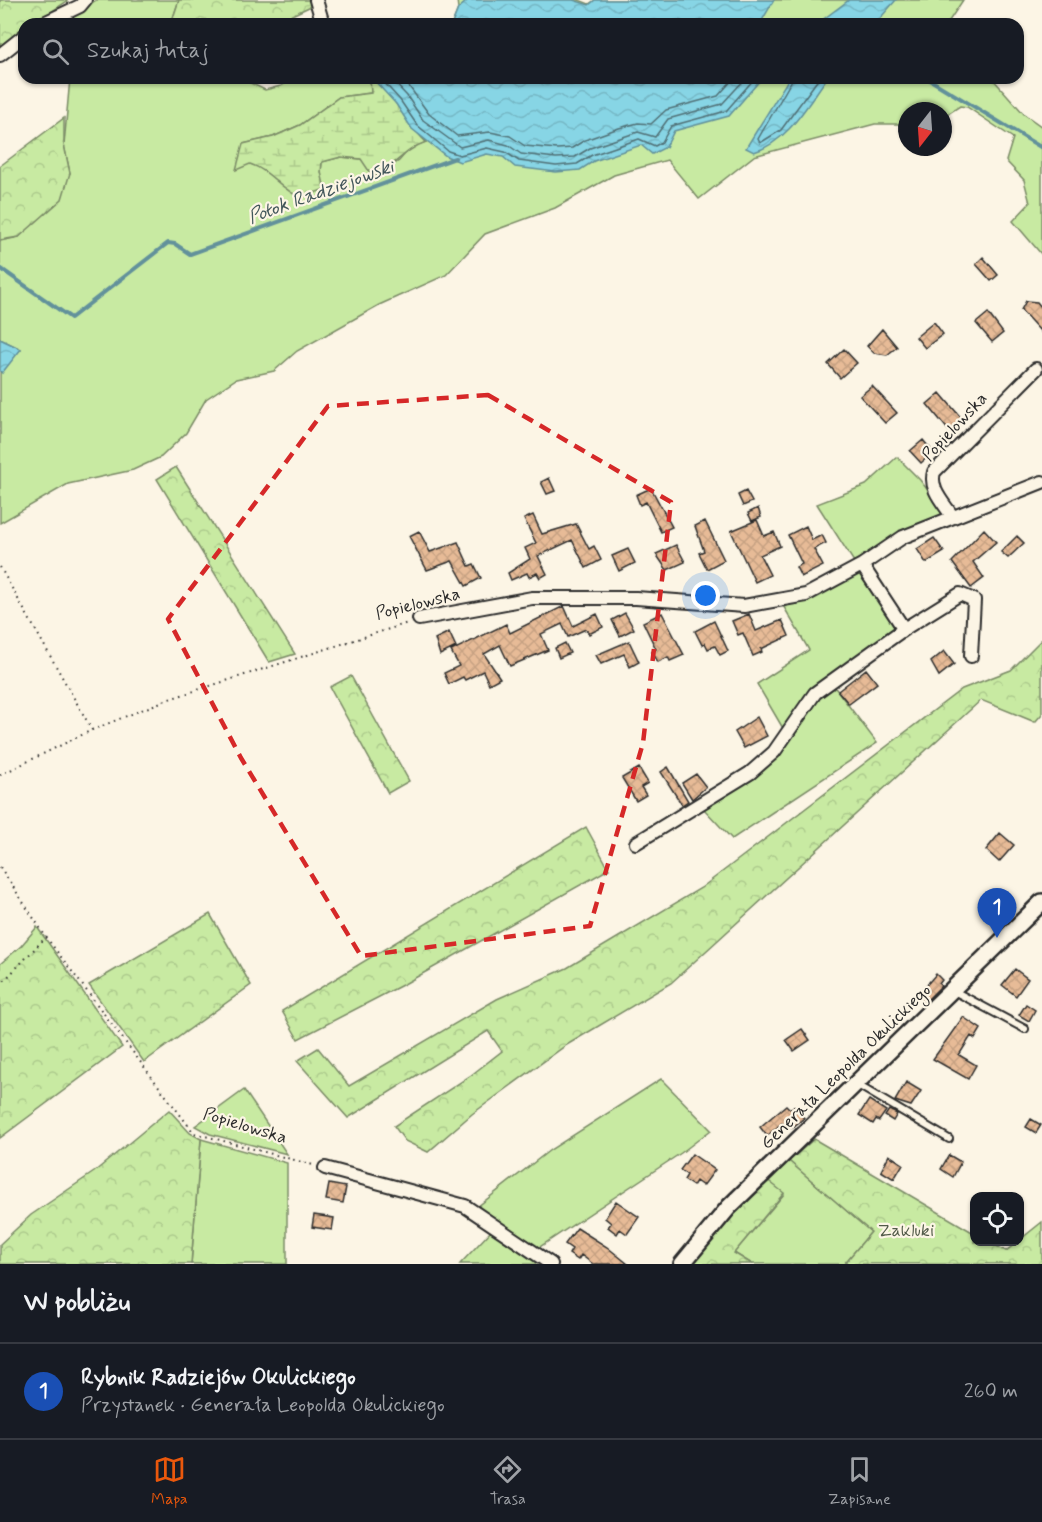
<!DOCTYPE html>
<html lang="pl">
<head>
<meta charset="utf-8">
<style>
  body { margin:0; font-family:Mynerve,sans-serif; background:#242831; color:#f1f3f6 }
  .controls { position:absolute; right:18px; bottom:18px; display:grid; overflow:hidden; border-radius:12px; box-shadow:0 2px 4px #0004 }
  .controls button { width:54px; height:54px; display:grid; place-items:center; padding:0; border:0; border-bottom:2px solid #363941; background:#171b24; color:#f1f3f6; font:30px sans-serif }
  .compass { position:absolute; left:898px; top:102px; width:54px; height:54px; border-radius:50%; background:#171b24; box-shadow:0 2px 4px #0004; rotate:197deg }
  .you { position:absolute; left:706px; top:596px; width:21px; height:21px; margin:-15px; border:4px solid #fff; border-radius:50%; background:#1a73e8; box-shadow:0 0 0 9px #1a73e833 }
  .badge { display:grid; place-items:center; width:39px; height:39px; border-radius:50%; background:#ea580c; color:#fff; font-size:20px; font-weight:700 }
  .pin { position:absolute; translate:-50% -50px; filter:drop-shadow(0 2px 3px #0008) }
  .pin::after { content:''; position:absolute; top:32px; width:21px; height:18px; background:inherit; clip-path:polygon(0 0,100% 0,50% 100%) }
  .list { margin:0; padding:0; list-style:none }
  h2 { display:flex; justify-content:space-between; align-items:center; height:78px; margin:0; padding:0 24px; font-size:26px }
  h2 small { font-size:20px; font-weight:400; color:#9ea1a6 }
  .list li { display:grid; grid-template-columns:39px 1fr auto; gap:18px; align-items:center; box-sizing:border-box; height:96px; padding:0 24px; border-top:2px solid #363941 }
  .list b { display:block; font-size:22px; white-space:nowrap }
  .list p { margin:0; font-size:20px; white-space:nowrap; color:#9ea1a6 }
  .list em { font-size:20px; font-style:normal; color:#9ea1a6 }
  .icon { flex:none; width:33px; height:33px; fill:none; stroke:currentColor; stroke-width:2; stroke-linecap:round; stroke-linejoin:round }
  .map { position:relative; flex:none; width:1042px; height:1264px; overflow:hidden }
  .search { position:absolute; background:#171b24; box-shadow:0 2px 4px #0004; left:18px; right:18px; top:18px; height:66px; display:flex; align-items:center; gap:15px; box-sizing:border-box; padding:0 21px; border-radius:18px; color:#9ea1a6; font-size:22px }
  .sheet { height:174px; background:#171b24 }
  nav { display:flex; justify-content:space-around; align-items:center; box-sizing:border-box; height:84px; border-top:2px solid #363941; background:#171b24; font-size:16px; color:#9ea1a6 }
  nav a { display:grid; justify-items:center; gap:3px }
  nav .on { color:#ea580c }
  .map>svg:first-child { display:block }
  .grass { fill:#c8eaa2; stroke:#7a8a66; stroke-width:1.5 }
  .forest { fill:url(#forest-crowns); stroke:#7a8a66; stroke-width:1.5 }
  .wetland { fill:url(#wetland-marsh); stroke:#7a8a66; stroke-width:1.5 }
  .water { fill:url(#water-waves); stroke:#62919b; stroke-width:1.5 }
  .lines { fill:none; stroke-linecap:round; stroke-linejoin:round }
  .shore { stroke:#506f75; stroke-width:1.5 }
  .stream { stroke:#62919b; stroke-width:4 }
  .building { fill:url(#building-cross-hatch); stroke:#2b2b2b; stroke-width:1.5 }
  .service-casing { stroke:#2b2b2b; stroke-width:10 }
  .minor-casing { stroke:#2b2b2b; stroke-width:16 }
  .tertiary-casing { stroke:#2b2b2b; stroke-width:20 }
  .path { stroke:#2b2b2b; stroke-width:2; stroke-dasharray:1.5 4.5; stroke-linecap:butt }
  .service { stroke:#fcf5e5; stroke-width:6 }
  .minor { stroke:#fcf5e5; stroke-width:12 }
  .tertiary { stroke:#fcf5e5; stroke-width:15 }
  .marked { fill:none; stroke:#d62828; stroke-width:4.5; stroke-dasharray:12 8; stroke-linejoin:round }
  .labels { text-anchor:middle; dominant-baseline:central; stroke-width:4.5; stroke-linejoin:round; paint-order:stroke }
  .street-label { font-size:18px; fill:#2b2b2b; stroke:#fcf5e5 }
  .park-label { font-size:18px; fill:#525b49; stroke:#fcf5e5 }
  .water-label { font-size:20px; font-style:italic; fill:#42565a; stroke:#fcf5e5 }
</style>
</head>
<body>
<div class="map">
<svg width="1042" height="1264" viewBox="0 0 1042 1264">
  <defs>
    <pattern id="forest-crowns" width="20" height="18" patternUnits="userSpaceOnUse" patternTransform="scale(1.5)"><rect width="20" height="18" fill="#c8eaa2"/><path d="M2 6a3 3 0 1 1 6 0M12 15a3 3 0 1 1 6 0" fill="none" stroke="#acc98c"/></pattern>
    <pattern id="wetland-marsh" width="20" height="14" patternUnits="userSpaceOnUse" patternTransform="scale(1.5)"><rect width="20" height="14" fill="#c8eaa2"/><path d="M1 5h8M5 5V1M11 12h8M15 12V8" fill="none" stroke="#acc98c"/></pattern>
    <pattern id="water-waves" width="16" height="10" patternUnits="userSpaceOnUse" patternTransform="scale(1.5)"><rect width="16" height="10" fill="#87d5e5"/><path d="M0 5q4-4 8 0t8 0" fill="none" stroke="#75b7c5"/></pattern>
    <pattern id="building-cross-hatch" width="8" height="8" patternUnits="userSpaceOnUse" patternTransform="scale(1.5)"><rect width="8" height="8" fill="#e7bb97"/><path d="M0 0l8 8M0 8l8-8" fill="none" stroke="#c6a182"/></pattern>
  </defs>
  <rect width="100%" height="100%" fill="#fcf5e5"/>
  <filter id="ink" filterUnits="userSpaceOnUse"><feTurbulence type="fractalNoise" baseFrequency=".0167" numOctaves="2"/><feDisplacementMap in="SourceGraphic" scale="12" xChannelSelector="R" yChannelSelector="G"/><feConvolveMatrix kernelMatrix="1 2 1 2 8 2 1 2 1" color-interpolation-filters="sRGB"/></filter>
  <g filter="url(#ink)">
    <path class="grass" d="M96 0H179L171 24H59Z
      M457 0H579L589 4 595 0H963L947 24H452L458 9Z
      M70 78H240L265 90 281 86 294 78H370L371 93 339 97 300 125 273 137 243 144 250 164 263 168 321 172 322 162 341 157 361 159 376 176 399 161 411 147 426 142 372 78H992L1024 114 1042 127V255L1013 221 1030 203 1024 180 1006 161 1013 138 967 107 960 106 943 117V111H907V124H875L754 156 699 199 667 160 614 175 555 208 485 234 446 275 379 305 297 351 274 371 236 379 206 399 186 433 161 457 133 470 68 484 0 523V372L21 349 0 339V241L19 237 70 173 64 145Z
      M897 457 920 480 945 513 904 531 854 562 817 504 866 485Z
      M860 571 896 629 806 699 784 730 757 684 809 650 781 602 801 603Z
      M833 685 877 743 732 839 702 807 765 767 812 704Z
      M661 1079 711 1130 681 1153 538 1248 477 1207 550 1150Z
      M244 1090 287 1154 210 1134 195 1126Z
      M201 1139 287 1163V1264H191Z
      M789 1161 871 1232 844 1264H752L734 1253 784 1194 766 1179Z
      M493 1229 542 1264H460Z"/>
    <path class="forest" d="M0 0H67V1L33 24H24V31L0 49Z
      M179 0H309L311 6 273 24H171Z
      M64 118V145L70 173 62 199 19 237 0 240V166Z
      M176 467 295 654 269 662 157 479Z
      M1042 639V714L1035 722 981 700 671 983 565 1046 472 1114 428 1152 405 1141 394 1126 470 1076 502 1051 488 1031 348 1118 297 1061 318 1048 349 1086 497 999 567 968 701 888 962 689 1011 670Z
      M351 676 409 781 388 793 330 687Z
      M586 827 609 869 406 983 298 1039 282 1011Z
      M210 914 251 985 144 1062 89 985Z
      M37 927 122 1047 0 1138V964L21 946Z
      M169 1110 190 1133 201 1139 191 1264H0V1244L31 1215 94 1172Z
      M814 1139 974 1233V1242H989L1006 1251 1042 1222V1264H844L871 1232 789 1161Z
      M766 1179 784 1193 734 1253 752 1264H693L709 1240Z"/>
    <path class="wetland" d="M370 78C394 92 406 124 426 142 405 149 393 168 373 177L361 159 341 157 322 162 321 172 325 189 301 198C279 188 271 171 250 164L236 170 243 144 273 137 300 125 339 97 371 93Z"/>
    <path class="water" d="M468 0H573L589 5 595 0H774L760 24H452L458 9Z
      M849 0H896L875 24H817Z
      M372 78H762L729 116 674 131 666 147 652 154 641 145 594 161 580 170 556 172 515 167 503 157 487 154 460 162 446 156 412 129 396 104Z
      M789 78H827C807 105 788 142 754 152L746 148Z
      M0 339 21 349 2 373 0 371Z"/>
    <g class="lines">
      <path class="shore" d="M380 78 400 100 417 125 448 151 460 155 487 148 505 152 519 161 556 166 577 164 592 155 639 139 655 146 662 142 671 126 726 111 755 78
        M390 78 407 96 423 120 460 147 489 140 508 145 521 154 556 158 575 157 590 148 638 132 655 137 668 119 722 104 746 78
        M403 78 429 114 457 136 490 132 510 136 525 146 557 149 572 148 585 140 619 128 638 123 651 124 666 110 718 96 734 78
        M793 78 758 139 760 143 781 130 819 78"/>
      <path class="stream" d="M927 78 1042 148
        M0 268 71 318 168 243 175 244 190 254 455 158"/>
    </g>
    <path class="building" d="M983 257 998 275 991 281 976 264Z
      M1026 301 1037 302 1042 308V333L1021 310Z
      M988 313 1003 333 992 342 976 323Z
      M934 322 943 334 925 348 916 337Z
      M882 329 897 347 887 355 874 353 867 346Z
      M844 349 857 363 840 378 828 364Z
      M872 386 897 413 885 423 860 396Z
      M940 393 963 420 949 431 927 404Z
      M923 440 933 452 921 463 910 451Z
      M549 478 555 491 547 494 541 482Z
      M651 488 672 527 661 532 646 502 640 505 636 495Z
      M746 491 752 502 743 506 738 495Z
      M758 508 761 517 752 521 748 513Z
      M533 515 542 534 576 524 589 549 594 546 601 560 586 568 572 540 538 556 547 574 540 578 537 573 529 577 527 573 511 580 508 573 530 559 525 548 536 543 524 519Z
      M757 520 764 536 774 532 780 546 760 555 770 575 755 582 731 531Z
      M705 521 724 560 707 569 699 553 704 551 695 526Z
      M806 526 812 540 822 535 826 543 814 549 823 566 801 577 796 567 802 564 788 535Z
      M984 529 996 542 973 562 984 578 971 588 952 562Z
      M419 531 430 552 458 542 469 566 474 564 481 578 466 586 452 561 427 570 409 536Z
      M1017 536 1024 543 1008 558 1001 552Z
      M934 538 944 552 926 563 917 549Z
      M676 545 685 562 667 570 656 554Z
      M628 549 635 563 619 571 612 556Z
      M564 606 573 626 597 614 603 627 589 634 586 629 568 637 562 624 541 634 548 650 510 666 500 645 484 654 500 678 489 684 483 671 465 680 463 677 449 684 444 673 459 666 451 651 506 624 510 633Z
      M625 613 634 629 620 636 612 620Z
      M662 613 684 655 670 661 668 657 658 662 652 652 656 649 643 622Z
      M749 614 756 631 782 620 789 636 761 649 762 652 753 656 743 633 738 635 732 621Z
      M714 621 728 651 720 655 715 646 708 649 705 643 702 645 695 631Z
      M449 632 456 647 440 655 435 639Z
      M629 641 639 662 630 667 624 654 601 664 596 655Z
      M565 643 570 653 559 658 555 648Z
      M944 651 954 664 939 676 931 662Z
      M866 669 877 683 849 704 838 691Z
      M757 717 767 736 744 748 735 732Z
      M668 767 688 801 682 805 661 772Z
      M639 768 648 783 641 787 646 795 636 801 622 778Z
      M696 774 706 787 692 799 682 783Z
      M1000 833 1014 845 999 862 986 850Z
      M1015 969 1028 979 1016 996 1002 985Z
      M936 974 942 980 939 984 941 986 924 1003 917 996Z
      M1026 1004 1035 1010 1029 1021 1019 1015Z
      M963 1017 981 1029 975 1039 971 1036 959 1055 976 1065 968 1079 933 1059Z
      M802 1029 810 1040 794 1051 786 1040Z
      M906 1082 921 1091 911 1106 895 1101Z
      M869 1100 886 1111 879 1121 876 1119 873 1124 859 1115Z
      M786 1105 790 1109 794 1106 804 1118 792 1128 790 1126 787 1129 782 1123 767 1136 760 1127Z
      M889 1110 897 1114 893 1121 885 1116Z
      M1031 1119 1041 1125 1036 1133 1026 1127Z
      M692 1154 715 1170 703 1186 696 1181 693 1186 684 1180 687 1175 680 1170Z
      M889 1155 903 1164 894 1179 881 1171Z
      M949 1155 961 1162 953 1177 941 1169Z
      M329 1184 346 1187 343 1203 326 1200Z
      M616 1201 639 1217 627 1234 620 1229 617 1234 608 1227 611 1223 605 1218Z
      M314 1215 334 1218 332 1230 312 1227Z
      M577 1228 607 1247 628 1264H593L581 1255 578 1260 569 1254 572 1249 565 1244Z"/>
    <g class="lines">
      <defs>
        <path id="service" d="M954 991 1025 1029
          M856 1084 949 1139"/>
        <path id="minor" d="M316 0 323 24
          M42 24 80 6 85 0
          M0 55 24 36
          M952 516C943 502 929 489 934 472L1036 369
          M862 565 904 629
          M419 619 532 598H636L744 606 806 595 862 565 903 537 1042 482
          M636 843 750 773 774 752 815 693 904 629 960 594 974 600 971 656
          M325 1168 465 1206 551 1264"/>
        <path id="tertiary" d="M682 1264 729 1207 1042 902"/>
      </defs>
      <use href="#service" class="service-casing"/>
      <use href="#minor" class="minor-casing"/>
      <use href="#tertiary" class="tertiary-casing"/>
      <path class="path" d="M0 567 92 730
        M0 775 92 730 166 700 408 623
        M0 867 46 937 194 1133 313 1165
        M0 985 46 937"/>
      <use href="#service" class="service"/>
      <use href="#minor" class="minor"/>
      <use href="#tertiary" class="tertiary"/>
    </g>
  </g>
  <path class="marked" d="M488 395 671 502 643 743 590 926 361 956 241 758 168 619 328 406Z"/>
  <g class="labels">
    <g class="street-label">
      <text transform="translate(955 427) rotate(-47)">Popielowska</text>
      <text transform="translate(418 604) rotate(-14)">Popielowska</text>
      <text transform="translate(846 1067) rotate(-44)">Generała Leopolda Okulickiego</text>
      <text transform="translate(245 1126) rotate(17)">Popielowska</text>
    </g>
    <g class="park-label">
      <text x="906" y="1231">Zakluki</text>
    </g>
    <g class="water-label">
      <text transform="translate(321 192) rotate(-20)">Potok Radziejowski</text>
    </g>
  </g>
</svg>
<div class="controls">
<button><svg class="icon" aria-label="locate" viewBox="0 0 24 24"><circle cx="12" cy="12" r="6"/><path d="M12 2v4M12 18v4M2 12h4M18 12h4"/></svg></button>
</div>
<svg class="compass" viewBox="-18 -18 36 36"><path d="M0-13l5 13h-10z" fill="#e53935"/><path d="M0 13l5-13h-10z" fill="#9ea1a6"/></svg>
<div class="you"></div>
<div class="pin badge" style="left:997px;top:938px;background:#1a4fb4">1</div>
<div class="search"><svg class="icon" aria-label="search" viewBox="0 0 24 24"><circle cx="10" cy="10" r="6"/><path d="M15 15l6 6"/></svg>Szukaj tutaj</div>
</div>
<section class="sheet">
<h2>W pobliżu<small></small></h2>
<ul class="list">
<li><span class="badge" style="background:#1a4fb4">1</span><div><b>Rybnik Radziejów Okulickiego</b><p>Przystanek · Generała Leopolda Okulickiego</p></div><em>260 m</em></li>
</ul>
</section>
<nav>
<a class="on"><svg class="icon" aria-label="map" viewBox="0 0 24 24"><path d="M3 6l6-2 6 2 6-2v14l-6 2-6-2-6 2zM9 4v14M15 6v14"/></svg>Mapa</a>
<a><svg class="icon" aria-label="directions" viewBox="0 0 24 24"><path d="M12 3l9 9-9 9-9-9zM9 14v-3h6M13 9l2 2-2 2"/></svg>Trasa</a>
<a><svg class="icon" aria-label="saved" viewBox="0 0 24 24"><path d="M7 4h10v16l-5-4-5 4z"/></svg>Zapisane</a>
</nav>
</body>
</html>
